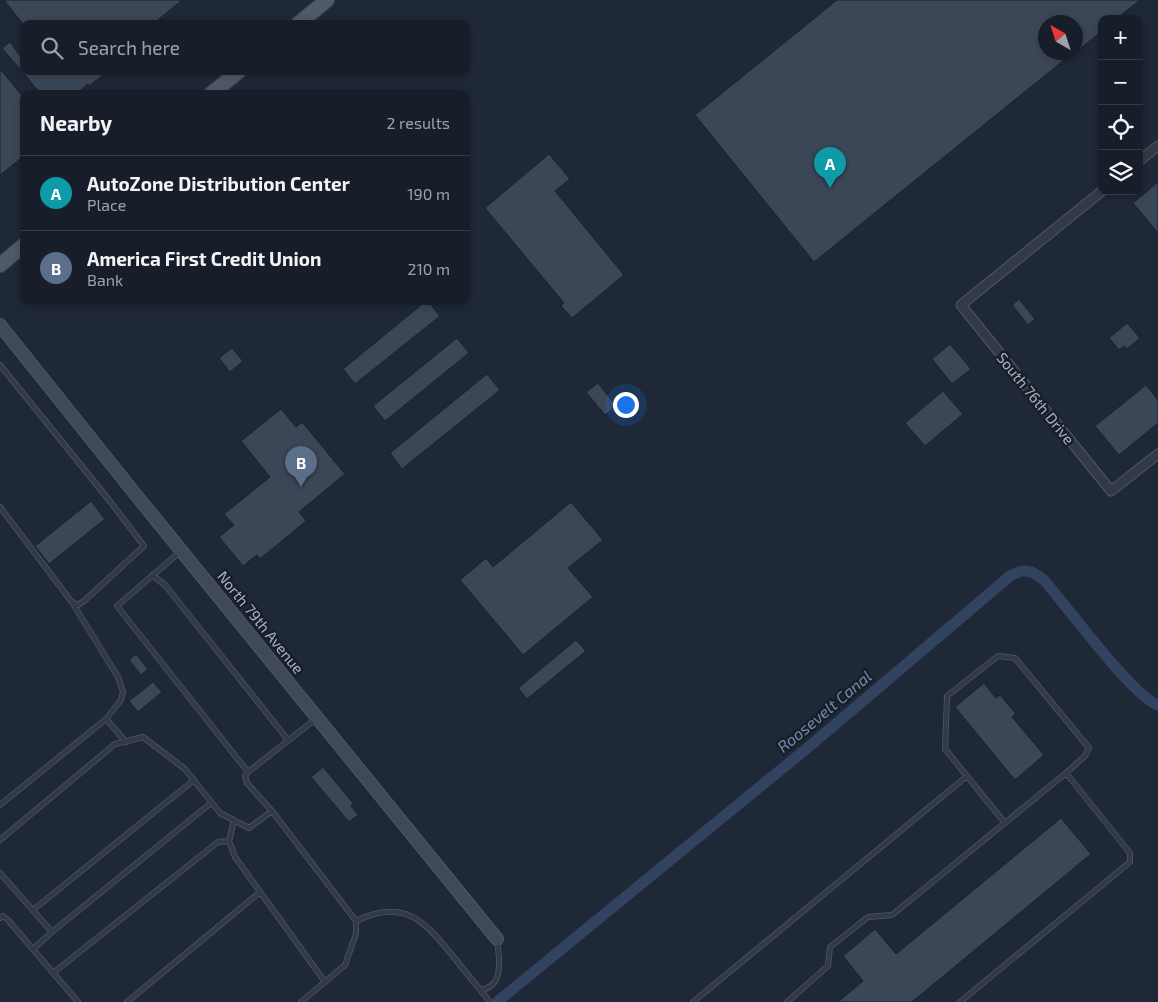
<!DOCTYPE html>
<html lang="en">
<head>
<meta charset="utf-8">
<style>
  body { margin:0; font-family:"Exo 2",sans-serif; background:#242b35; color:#f1f3f6 }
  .controls { position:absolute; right:15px; top:15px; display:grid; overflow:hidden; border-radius:10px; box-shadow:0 2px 8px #0003 }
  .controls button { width:45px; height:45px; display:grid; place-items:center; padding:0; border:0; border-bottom:1px solid #363c46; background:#171e29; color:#f1f3f6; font:25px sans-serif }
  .compass { position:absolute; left:1038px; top:15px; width:45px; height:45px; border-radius:50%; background:#171e29; box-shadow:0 2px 8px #0003; rotate:321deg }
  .you { position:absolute; left:625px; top:404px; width:18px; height:18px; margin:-12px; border:4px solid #fff; border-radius:50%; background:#1a73e8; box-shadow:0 0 0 8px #1a73e833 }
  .badge { display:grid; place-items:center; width:32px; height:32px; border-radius:50%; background:#7ca7fa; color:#fff; font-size:16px; font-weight:700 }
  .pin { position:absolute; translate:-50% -41px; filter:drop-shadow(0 1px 2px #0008) }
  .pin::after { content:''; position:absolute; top:26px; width:18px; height:15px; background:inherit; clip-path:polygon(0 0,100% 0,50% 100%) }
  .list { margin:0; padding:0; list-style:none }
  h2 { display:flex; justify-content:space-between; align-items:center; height:65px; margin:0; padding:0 20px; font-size:21px }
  h2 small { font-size:16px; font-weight:400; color:#9ea2a8 }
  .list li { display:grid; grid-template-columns:32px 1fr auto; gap:15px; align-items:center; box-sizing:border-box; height:75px; padding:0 20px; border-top:1px solid #363c46 }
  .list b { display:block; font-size:19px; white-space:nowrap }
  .list p { margin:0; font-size:16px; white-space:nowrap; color:#9ea2a8 }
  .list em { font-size:16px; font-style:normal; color:#9ea2a8 }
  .icon { flex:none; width:28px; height:28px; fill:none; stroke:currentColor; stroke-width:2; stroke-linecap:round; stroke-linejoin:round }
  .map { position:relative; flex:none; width:1158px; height:1002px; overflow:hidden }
  .search { position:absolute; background:#171e29; box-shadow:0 2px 8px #0003; left:20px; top:20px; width:450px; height:55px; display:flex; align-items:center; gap:12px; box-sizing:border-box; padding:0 18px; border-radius:10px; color:#9ea2a8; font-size:19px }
  .panel { position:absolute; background:#171e29; box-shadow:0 2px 8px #0003; left:20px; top:90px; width:450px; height:215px; border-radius:10px }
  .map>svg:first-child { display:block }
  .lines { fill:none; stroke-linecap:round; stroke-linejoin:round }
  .canal { stroke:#32435f; stroke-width:11 }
  .building { fill:#3b4657; stroke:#1a212e }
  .lane-casing { stroke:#505765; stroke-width:6 }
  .street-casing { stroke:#505765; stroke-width:11 }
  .secondary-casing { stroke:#505765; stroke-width:14 }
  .primary-casing { stroke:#3c4351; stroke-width:16 }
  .lane { stroke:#323a47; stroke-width:4.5 }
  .street { stroke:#323a47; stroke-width:9 }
  .secondary { stroke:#40495a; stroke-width:12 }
  .primary { stroke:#505967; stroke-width:14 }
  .labels { text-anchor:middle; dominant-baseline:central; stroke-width:5; stroke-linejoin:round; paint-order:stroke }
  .street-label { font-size:15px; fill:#acb4c4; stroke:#181f2b }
  .water-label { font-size:16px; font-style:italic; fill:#748aae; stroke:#181f2b }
</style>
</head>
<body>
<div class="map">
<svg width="1158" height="1002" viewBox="0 0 1158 1002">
  <rect width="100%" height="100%" fill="#1f2837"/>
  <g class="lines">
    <path class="canal" d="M497 1002 811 745 1010 576C1023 568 1032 570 1044 580 1065 604 1133 697 1158 705"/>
  </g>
  <path class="building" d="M4 0H182L153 24H23Z
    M837 0H1140L1116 19H1102V31L1076 52V22H1046V52H1074L814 262 695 115Z
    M10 42 24 61V71H108L89 86 88 84 76 94H41L2 48Z
    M0 69 24 98V156L0 175Z
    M549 154 570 179 555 191 624 275 572 318 561 306 564 303 485 208Z
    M1158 182V233L1133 203Z
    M1019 299 1035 319 1028 325 1012 305Z
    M426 301H428L440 316 355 384 343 369Z
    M1127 323 1140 338 1127 349 1124 346 1119 350 1109 338Z
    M457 338 469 353 385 421 373 406Z
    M950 344 971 369 952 384 932 359Z
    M232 348 243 361 230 372 219 358Z
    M487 374 500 390 402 469 390 453Z
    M598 383 616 406 605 415 586 392Z
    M1146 385 1158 400V423L1119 455 1095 426Z
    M943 391 963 414 925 446 905 423Z
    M281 409 296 427 302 422 345 474 299 512 306 521 260 559 257 555 243 566 219 537 234 525 224 514 270 477 241 441Z
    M91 501 105 519 49 564 35 546Z
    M571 502 603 540 568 568 593 597 523 655 460 580 486 558 493 567Z
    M576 640 586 651 527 699 518 688Z
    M136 654 148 669 141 675 129 660Z
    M153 682 162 692 138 712 129 701Z
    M984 683 996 698 1000 695 1016 714 1012 717 1044 755 1015 780 955 707Z
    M323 767 353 803 351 806 358 815 349 822 311 777Z
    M1061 818 1091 854 912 1002H838L863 981 843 956 875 929 896 954Z"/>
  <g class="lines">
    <defs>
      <path id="lane" d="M0 365 109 500 144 546 84 601 78 605 71 601 0 507
        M181 551 117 606 248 772
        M152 575 165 585 288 740
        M106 719 126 742
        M0 805 106 719 121 700 123 692 118 677 72 602
        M234 820 229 841 235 857 325 982
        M1005 823 945 749 947 696 998 656 1015 658 1089 748 1085 756 1066 773
        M0 840 115 744 143 737 185 769 220 813 249 828 272 811
        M0 873 52 932 33 949
        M33 910 194 780
        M0 918 3 916 8 920 78 1002
        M356 921C406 896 427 924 456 960 467 974 479 988 490 1002
        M52 932 211 803
        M53 973 218 842 229 841
        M481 990C505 986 499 957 497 939
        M127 1002 260 892
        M301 1002 345 965 356 934V921L272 811 247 783 245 776 248 772 317 718
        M693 1002 967 776
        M787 1002 828 966 830 947 868 917 892 915 1066 773 1130 853V862L960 1002"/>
      <path id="street" d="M1139 161 1158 146
        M1102 191 961 305 1111 491 1158 454"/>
      <path id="secondary" d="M0 325 136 495 497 939"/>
      <path id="primary" d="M298 24 327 0
        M211 94 239 71
        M0 265 24 245"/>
    </defs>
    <use href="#lane" class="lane-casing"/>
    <use href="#street" class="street-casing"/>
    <use href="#secondary" class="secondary-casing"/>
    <use href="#primary" class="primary-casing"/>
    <use href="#lane" class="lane"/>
    <use href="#street" class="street"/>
    <use href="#secondary" class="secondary"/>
    <use href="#primary" class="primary"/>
  </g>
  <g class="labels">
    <g class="street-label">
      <text transform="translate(1036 398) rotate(51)">South 76th Drive</text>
      <text transform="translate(261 622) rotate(51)">North 79th Avenue</text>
    </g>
    <g class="water-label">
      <text transform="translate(824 711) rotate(-40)">Roosevelt Canal</text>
    </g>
  </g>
</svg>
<div class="controls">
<button>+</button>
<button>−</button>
<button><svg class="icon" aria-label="locate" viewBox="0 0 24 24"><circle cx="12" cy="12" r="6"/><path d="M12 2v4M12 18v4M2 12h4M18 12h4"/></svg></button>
<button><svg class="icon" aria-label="layers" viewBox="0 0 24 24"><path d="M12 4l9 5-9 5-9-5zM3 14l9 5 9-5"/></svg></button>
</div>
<svg class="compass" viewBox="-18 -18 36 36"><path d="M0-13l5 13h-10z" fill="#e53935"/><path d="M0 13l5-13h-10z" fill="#9ea2a8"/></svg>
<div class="you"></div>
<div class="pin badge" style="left:830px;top:188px;background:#0f9aa8">A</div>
<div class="pin badge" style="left:301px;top:487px;background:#5c6f8a">B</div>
<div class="search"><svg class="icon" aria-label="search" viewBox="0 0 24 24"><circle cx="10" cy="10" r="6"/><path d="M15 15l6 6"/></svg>Search here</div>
<section class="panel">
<h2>Nearby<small>2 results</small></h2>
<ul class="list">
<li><span class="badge" style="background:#0f9aa8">A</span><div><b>AutoZone Distribution Center</b><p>Place</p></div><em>190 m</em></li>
<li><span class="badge" style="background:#5c6f8a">B</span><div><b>America First Credit Union</b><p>Bank</p></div><em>210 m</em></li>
</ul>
</section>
</div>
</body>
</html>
